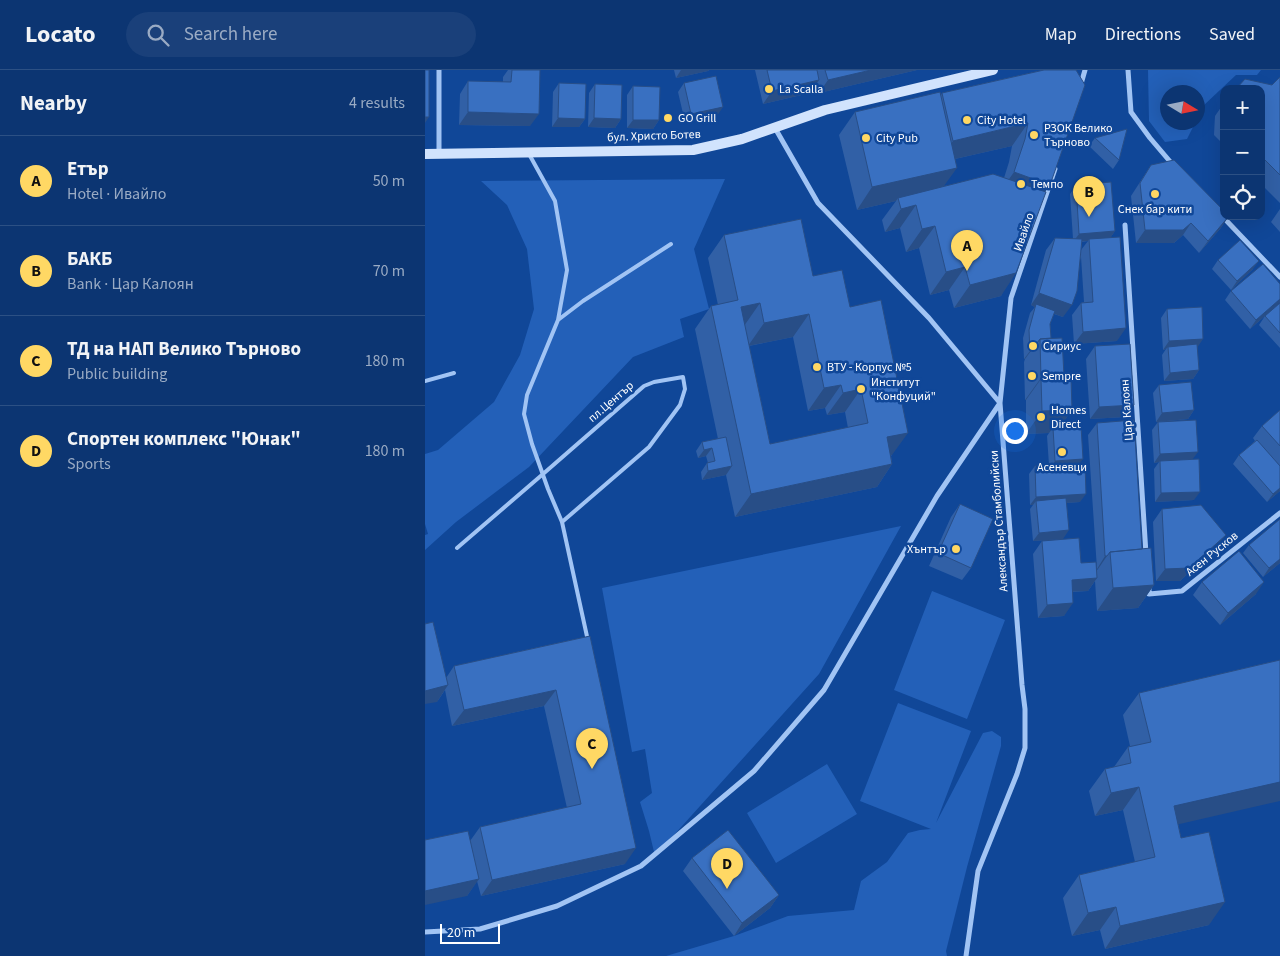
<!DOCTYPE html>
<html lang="en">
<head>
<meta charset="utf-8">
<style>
  body { margin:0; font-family:"Source Sans 3",sans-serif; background:#1a407a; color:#f1f3f6 }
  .controls { position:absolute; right:15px; top:15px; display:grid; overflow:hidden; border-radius:10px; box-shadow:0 5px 20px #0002 }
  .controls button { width:45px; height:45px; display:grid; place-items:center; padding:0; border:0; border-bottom:1px solid #2c5084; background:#0c3572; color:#f1f3f6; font:25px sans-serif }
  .compass { position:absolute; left:735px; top:15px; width:45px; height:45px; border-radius:50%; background:#0c3572; box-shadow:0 5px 20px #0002; rotate:100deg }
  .scale { position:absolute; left:15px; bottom:12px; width:60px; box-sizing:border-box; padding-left:5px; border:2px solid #fff; border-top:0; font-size:14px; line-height:18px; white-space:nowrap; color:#fff; -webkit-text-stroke:4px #104798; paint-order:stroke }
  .you { position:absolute; left:589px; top:360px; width:18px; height:18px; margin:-12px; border:4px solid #fff; border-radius:50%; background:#1a73e8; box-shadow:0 0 0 8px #1a73e833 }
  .badge { display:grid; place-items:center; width:32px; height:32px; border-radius:50%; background:#ffd864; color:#111; font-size:16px; font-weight:700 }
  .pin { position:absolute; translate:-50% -41px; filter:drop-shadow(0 1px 2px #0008) }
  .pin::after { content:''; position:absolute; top:26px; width:18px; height:15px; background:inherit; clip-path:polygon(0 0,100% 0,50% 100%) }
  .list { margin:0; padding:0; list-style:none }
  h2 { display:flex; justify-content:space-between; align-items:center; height:65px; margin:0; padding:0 20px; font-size:21px }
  h2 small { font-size:16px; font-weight:400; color:#9aabc4 }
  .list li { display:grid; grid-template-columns:32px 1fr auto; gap:15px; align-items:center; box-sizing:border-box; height:90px; padding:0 20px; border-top:1px solid #2c5084 }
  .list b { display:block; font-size:19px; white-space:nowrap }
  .list p { margin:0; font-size:16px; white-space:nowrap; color:#9aabc4 }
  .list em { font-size:16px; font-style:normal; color:#9aabc4 }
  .icon { flex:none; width:28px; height:28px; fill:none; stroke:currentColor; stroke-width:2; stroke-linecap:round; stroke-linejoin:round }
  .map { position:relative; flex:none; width:855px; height:886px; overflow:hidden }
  header { display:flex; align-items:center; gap:30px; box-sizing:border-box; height:70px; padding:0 25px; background:#0c3572; border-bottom:1px solid #2c5084 }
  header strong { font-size:24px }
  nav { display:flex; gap:28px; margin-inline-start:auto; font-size:18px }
  .search { width:350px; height:45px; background:#1a407a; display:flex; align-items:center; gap:12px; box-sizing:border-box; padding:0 18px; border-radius:28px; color:#9aabc4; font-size:19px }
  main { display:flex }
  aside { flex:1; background:#0c3572 }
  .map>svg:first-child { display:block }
  .green { fill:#2360b8 }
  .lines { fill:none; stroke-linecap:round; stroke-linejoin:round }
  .service { stroke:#a1c4f4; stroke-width:4 }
  .minor { stroke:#a1c4f4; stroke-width:5 }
  .secondary { stroke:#d1e3fd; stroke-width:10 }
  .wall { fill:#3160a6; fill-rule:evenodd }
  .shaded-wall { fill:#284e87 }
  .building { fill:#3970c1; stroke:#284e87; fill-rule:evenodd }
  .poi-dot { fill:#ffd864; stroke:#104798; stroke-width:2 }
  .labels { text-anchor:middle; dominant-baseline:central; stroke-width:5; stroke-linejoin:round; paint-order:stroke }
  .poi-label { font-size:12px; fill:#fff; stroke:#104798; text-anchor:start }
  .street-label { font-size:12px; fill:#fff; stroke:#104798 }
</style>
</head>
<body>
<header>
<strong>Locato</strong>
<div class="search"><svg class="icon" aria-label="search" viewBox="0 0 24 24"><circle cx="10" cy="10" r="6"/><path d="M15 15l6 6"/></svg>Search here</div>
<nav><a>Map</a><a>Directions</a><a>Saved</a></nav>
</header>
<main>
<aside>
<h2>Nearby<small>4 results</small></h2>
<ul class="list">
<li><span class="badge">A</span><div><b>Етър</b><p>Hotel · Ивайло</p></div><em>50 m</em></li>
<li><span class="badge">B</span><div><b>БАКБ</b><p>Bank · Цар Калоян</p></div><em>70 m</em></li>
<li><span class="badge">C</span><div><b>ТД на НАП Велико Търново</b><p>Public building</p></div><em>180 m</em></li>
<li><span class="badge">D</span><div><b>Спортен комплекс &quot;Юнак&quot;</b><p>Sports</p></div><em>180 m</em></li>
</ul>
</aside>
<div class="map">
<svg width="855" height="886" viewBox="0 0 855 886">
  <rect width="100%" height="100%" fill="#104798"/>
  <path class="green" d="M723 0H836L832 5H811L778 36 773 48 772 22H742V52L770 53 762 69 740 72 724 51Z
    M300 109 269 179 284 239 255 249 259 267 208 287 104 397 31 452 0 480V465L3 464 0 454V384L13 380 69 332 95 285 109 239 102 179 82 135 56 111Z
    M476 456 394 604 230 786 224 761 215 732 227 723 220 679 207 682 177 518Z
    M507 521 580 550 542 649 469 620Z
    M473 633 546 661 511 753 558 663 567 661 576 667V676L542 797 521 881 522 886H241L309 866 363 846 429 840 436 811 462 792 483 763 495 760 506 759 435 731Z
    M402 694 432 744 351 793 322 743Z"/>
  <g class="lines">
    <path class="service" d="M104 84 130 131 142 200 133 250 102 325 99 344 107 374 123 419 137 452 163 571
      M133 250 158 231 246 174
      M0 311 29 303
      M32 478 118 404 219 316 229 312 258 307 260 319 255 335 224 377 137 452"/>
    <path class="minor" d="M14 0V84
      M703 0 706 42 725 68 748 95
      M656 14 660 0
      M350 58 393 133 504 248 575 333 597 615 600 639V678L592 704 553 801 541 886
      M797 146 855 207
      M700 155 721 484
      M724 515V524L757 521 855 443
      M0 862 55 859 132 836 216 796 329 701 399 620 512 426 575 333 586 228 630 99"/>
    <path class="secondary" d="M0 84 268 80 317 69 400 40 568 0"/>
  </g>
  <path class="wall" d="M83 0H115L105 56 34 55 35 24 43 11 78 12V7Z
    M249 0H284L283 1 251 8Z
    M330 0H492L394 23 392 13 385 23 338 34Z
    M619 0 625 115 620 122 576 226 529 238 524 220 505 225 494 178 481 182 475 158 460 162 457 150 471 131 432 140 414 65 430 42 516 25 517 23ZM587 76 584 92 579 108 519 116 530 89Z
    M855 7V133L836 114V19L847 15Z
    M134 13 160 49 154 57H127L128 22Z
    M259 13 292 46 260 52 253 22Z
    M170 14 196 49 190 58 163 57 164 23Z
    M208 16 234 50 228 59 202 58V25Z
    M799 33V75L789 65 790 46Z
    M670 68 694 90 688 99 664 76Z
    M726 95 804 146 795 159 774 183 758 165 749 173H711L706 126Z
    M651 115 690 161 685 168 692 271 649 274 647 245 656 233 659 232 656 187 638 247 629 244 625 254 626 268 647 340 635 357 655 394V432L641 433 638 469 608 471 605 439 608 435H605L604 404 610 396 624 395 622 366 624 363 601 364V330H600L599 292 600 289H599L598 268 605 243 610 237 606 235 621 180 630 168 648 169 645 124ZM663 171 656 180 657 172Z
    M855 139V162L846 152Z
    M299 165 388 206 425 237 467 385 466 386 467 394 452 417 310 447 301 405 277 410 276 402 282 393H283L281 386 273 388 271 381 277 372 293 369 270 259 286 236 293 235 283 188ZM368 267 383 341 400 338 402 345 420 342 423 358 345 374 324 276Z
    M793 190 828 199 806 220 787 199Z
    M806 221 855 233 825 259 800 230Z
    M855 233V278L834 255 840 246Z
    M742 239 772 278 774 300 768 309 739 311 737 285 741 279 738 280 736 248Z
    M670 276 700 347 665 349 661 289Z
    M734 315 769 340 763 349 734 352 768 390 769 430 730 432 729 399 734 392 729 393 727 360 733 352H731L728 323Z
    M855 340V421L842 432 808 394 814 385 830 371 828 368 837 356Z
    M672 353 717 479 729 515 713 538 672 541 670 511 663 521 647 522 639 546 613 548 608 484 617 471 671 501 673 499H672L663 365Z
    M535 434 546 498 537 510 504 496 526 447Z
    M737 439 792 477 755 511H731L728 452Z
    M824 475 855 493 838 507 818 483Z
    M777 512 831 524 795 555 768 525Z
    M165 566 200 794 56 826 52 811 42 826 45 771 55 757 142 738 119 636 27 656 20 620 12 632 21 608 29 596Z
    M714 623 753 754 756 768 784 855 680 879 675 860 647 866 638 828 654 805 710 792 698 740 670 746 664 721 680 699 689 697 703 677 705 676 698 645Z
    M267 788 354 825 345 838 309 866 258 801Z"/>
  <path class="shaded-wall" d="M256 0H284L283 1 251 8Z
    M446 0H492L394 23 403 10Z
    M394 10 385 23 338 34 347 21Z
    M298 37 292 46 260 52 266 44Z
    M43 42 114 44 105 56 34 55Z
    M0 47H4L0 53Z
    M133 48 160 49 154 57H127Z
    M169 48 196 49 190 58 163 57Z
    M208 50H234L228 59 202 58Z
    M603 53 587 76 512 93 528 71Z
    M532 98 516 120 473 128 471 131 432 140 447 117Z
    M589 102 625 115 609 137 573 125Z
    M491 135 475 158 460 162 476 139Z
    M804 146 795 159 774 183 783 171Z
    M766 153 758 165 749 173H711L720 160Z
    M510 156 494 178 481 182 497 159Z
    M690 161 684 170 664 169 663 171 648 172 654 164Z
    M834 191 828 199 806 220 812 211Z
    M540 197 524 220 505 225 521 202Z
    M591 203 576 226 529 238 545 215Z
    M614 223 647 235 638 247 610 237 611 234 610 237 606 235Z
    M855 229V233L825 259 831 250Z
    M335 233 319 256 316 237Z
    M384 244 368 267 323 276 339 253Z
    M701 258 692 271 649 274 658 262Z
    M778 269 772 278 743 277 741 279 738 280 744 271Z
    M605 281H606L600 289H599Z
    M774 300 768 309 739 311 745 303Z
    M639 306 623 329 616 309 601 330H600L616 308Z
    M416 315 400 338 383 341 399 318Z
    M436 319 420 342 402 345 418 323Z
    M709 335 700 347 665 349 674 337Z
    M647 340 631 363 628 358 624 363 601 364 617 341Z
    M769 340 763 349 731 352 737 343Z
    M483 363 467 385 446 390 462 367Z
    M287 378 281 386 273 388 279 380Z
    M773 382 767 390 735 391 734 392 729 393 735 384Z
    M658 389 652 397 624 399 630 391Z
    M467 394 452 417 310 447 326 424Z
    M307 396 301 405 277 410 283 401Z
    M855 418V421L842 432 848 424Z
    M775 422 769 430 730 432 736 423Z
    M661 424 655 432 612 435 611 431 608 435H605L611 427Z
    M644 460 638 469 608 471 614 463Z
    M801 465 792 477 755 511H731L740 499Z
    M680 486H682L673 499H672Z
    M855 489V493L838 507 844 498Z
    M672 508 663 521 638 522 647 510Z
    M839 512 831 524 795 555 803 543Z
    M729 515 713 538 672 541 688 518Z
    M648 533 639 546 613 548 622 535Z
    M23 615 12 632 0 634V621Z
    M131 620 119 636 27 656 39 640Z
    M855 712V731L733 759 749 736Z
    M714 717 698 740 670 746 686 723Z
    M211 778 200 794 56 826 67 810Z
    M54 809 42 826 0 835V821Z
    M354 825 345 838 309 866 317 853Z
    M800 832 784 855 680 879 695 856Z
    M691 837 675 860 647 866 663 843Z"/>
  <path class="building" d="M0 0H4V47H0Z
    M87 0H115L114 44 43 42V11L86 12Z
    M342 0H392L394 10 347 21Z
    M400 0H446L403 10Z
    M619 0H651L660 15 625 115 589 102 600 69 603 53 528 71 517 23Z
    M291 6 298 37 266 44 259 13Z
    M855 7V105L836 86V19H811L820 9 847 15Z
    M134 13 161 14 160 49 133 48Z
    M170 14 197 15 196 49 169 48Z
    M208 16 235 17 234 50H208Z
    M515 22 532 98 447 117 430 42Z
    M702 59 694 90 670 68Z
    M749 90 799 141V146H804L783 171 766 153 758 160H720L715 113 726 95Z
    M568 104 621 122 591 203 545 215 540 197 521 202 510 156 497 159 491 135 476 139 473 128Z
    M686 112 690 161 654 164 651 115Z
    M376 149 388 206 417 200 425 237 456 230 483 363 462 367 467 394 326 424 286 236 313 230 299 165ZM335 233 339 253 384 244 399 318 416 315 418 323 436 319 443 353 345 374 316 237Z
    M695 167 701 258 658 262 656 233 668 232 664 169Z
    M630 168 657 169 652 221 647 235 614 223Z
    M815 170 834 191 812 211 793 190Z
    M838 194 855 214V229L831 250 806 221Z
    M855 233V263L840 246Z
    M611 234 630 241 625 254 626 268 615 269 606 281H605L604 260Z
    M777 237 778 269 744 271 742 239Z
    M637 268 639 306 616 308 615 269Z
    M705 274 709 335 674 337 670 276Z
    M772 274 774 300 745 303 743 277Z
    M646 308 647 340 617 341 616 309Z
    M766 312 769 340 737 343 734 315Z
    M855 340V376L837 356Z
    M709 350 717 479 685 482 682 486H680L672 353Z
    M771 350 773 382 735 384 733 352Z
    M656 356 658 389 630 391 628 358Z
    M301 367 307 396 283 401 282 393 290 391 287 378 279 380 277 372Z
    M832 370 855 396V418L848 424 814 385Z
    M774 389 775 422 736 423 735 391Z
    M660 393 661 424 611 427 610 396Z
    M641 428 644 460 614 463 611 431Z
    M535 434 568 449 546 498 513 483Z
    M776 435 801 465 764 498 740 499 737 439Z
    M855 449V489L844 498 824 475Z
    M654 468 656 493 671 492 672 508 647 510 648 533 622 535 617 471Z
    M726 478 729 515 688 518 685 482Z
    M814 481 839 512 803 543 777 512Z
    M8 552 23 615 0 621V554Z
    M165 566 211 778 67 810 55 757 156 734 131 620 39 640 29 596Z
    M855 590V712L749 736 756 768 784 762 800 832 695 856 691 837 663 843 654 805 730 787 714 717 686 723 680 699 706 693 703 677 726 672 714 623Z
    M303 760 354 825 317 853 267 788Z
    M43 761 54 809 0 821V770Z"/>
  <g class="poi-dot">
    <circle cx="344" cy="19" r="5"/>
    <circle cx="243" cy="48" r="5"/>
    <circle cx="542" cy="50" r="5"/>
    <circle cx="609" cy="65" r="5"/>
    <circle cx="441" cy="68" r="5"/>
    <circle cx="596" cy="114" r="5"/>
    <circle cx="730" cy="124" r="5"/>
    <circle cx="608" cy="276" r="5"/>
    <circle cx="392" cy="297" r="5"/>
    <circle cx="607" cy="306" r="5"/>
    <circle cx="436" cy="319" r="5"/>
    <circle cx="616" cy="347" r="5"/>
    <circle cx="637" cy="382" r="5"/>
    <circle cx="531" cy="479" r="5"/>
  </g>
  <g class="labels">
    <g class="poi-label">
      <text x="354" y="19">La Scalla</text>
      <text x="253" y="48">GO Grill</text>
      <text x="552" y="50">City Hotel</text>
      <text x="619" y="58">РЗОК Велико<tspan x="619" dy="14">Търново</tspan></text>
      <text x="451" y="68">City Pub</text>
      <text x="606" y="114">Темпо</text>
      <text x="730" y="139" text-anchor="middle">Снек бар кити</text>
      <text x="618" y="276">Сириус</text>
      <text x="402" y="297">ВТУ - Корпус №5</text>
      <text x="617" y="306">Sempre</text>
      <text x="446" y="312">Институт<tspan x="446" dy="14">"Конфуций"</tspan></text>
      <text x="626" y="340">Homes<tspan x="626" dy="14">Direct</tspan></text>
      <text x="637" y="397" text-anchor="middle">Асеневци</text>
      <text x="521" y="479" text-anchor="end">Хънтър</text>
    </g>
    <g class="street-label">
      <text transform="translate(229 66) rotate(-2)">бул. Христо Ботев</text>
      <text transform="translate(599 162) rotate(-71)">Ивайло</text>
      <text transform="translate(186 332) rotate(-41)">пл.Център</text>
      <text transform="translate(702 340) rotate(-94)">Цар Калоян</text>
      <text transform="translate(574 451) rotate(-94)">Александър Стамболийски</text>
      <text transform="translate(787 484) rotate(-39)">Асен Русков</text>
    </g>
  </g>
</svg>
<div class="controls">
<button>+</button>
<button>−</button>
<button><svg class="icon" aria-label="locate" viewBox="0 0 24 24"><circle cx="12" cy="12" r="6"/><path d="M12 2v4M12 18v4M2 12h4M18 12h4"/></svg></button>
</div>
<svg class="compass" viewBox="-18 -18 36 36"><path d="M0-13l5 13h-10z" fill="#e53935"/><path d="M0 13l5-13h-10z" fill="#9aabc4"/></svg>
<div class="scale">20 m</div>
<div class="you"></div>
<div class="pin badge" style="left:542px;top:201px">A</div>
<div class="pin badge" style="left:664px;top:147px">B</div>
<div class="pin badge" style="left:167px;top:699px">C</div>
<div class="pin badge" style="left:302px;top:819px">D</div>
</div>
</main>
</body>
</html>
